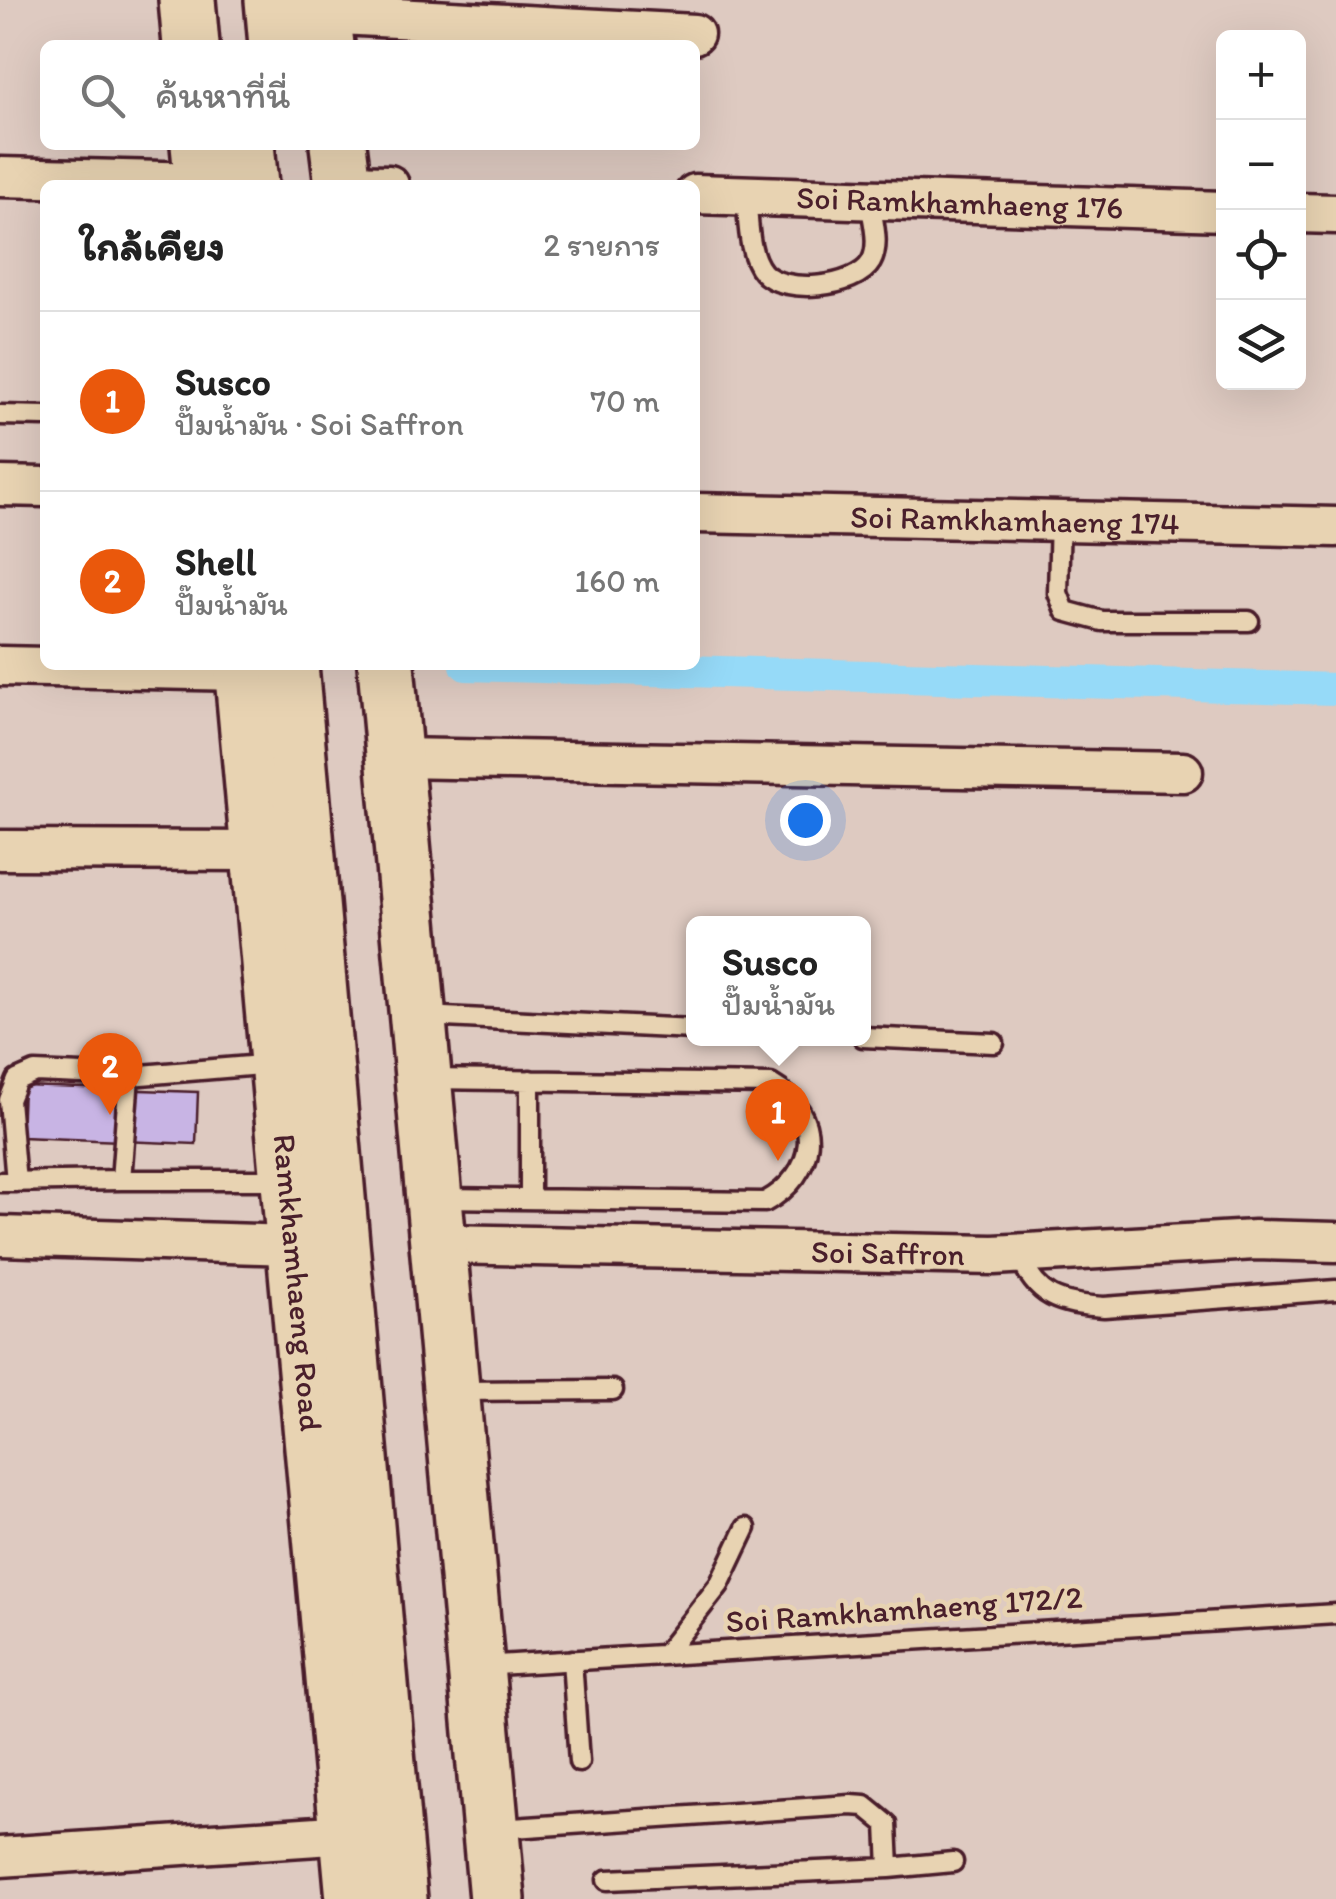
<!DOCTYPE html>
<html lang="th">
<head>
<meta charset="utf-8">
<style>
  body { margin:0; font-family:Itim,"Playpen Sans Thai",sans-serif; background:#f2f2f2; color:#222 }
  .controls { position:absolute; right:30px; top:30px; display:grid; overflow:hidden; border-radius:15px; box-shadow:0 10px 40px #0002 }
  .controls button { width:90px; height:90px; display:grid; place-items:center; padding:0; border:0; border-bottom:2px solid #e0e0e0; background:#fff; color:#222; font:50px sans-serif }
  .you { position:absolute; left:805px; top:820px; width:35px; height:35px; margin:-25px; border:8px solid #fff; border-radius:50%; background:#1a73e8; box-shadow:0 0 0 15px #1a73e833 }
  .badge { display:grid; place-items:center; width:65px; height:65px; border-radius:50%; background:#ea580c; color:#fff; font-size:32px; font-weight:700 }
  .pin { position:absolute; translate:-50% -82px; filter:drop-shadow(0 2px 5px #0008) }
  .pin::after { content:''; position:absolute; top:52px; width:35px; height:30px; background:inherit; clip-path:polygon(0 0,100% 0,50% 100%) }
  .popup { position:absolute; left:686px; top:916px; width:185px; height:130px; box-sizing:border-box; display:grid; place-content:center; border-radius:15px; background:#fff; filter:drop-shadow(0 2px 8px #0005); font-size:32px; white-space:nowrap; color:#767676 }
  .popup b { font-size:38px; color:#222 }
  .popup::after { content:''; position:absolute; left:50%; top:100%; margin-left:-20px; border:20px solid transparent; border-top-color:#fff }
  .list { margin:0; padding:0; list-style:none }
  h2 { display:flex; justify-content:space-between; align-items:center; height:130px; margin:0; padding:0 40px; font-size:42px }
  h2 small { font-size:32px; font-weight:400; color:#767676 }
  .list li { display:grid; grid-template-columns:65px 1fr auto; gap:30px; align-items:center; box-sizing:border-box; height:180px; padding:0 40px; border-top:2px solid #e0e0e0 }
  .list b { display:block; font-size:38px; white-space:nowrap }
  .list p { margin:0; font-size:32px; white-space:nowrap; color:#767676 }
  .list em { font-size:32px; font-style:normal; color:#767676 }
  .icon { flex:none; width:55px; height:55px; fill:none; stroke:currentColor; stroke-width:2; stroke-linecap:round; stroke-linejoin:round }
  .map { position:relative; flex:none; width:1336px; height:1899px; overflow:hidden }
  .search { position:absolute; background:#fff; box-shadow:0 10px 40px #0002; left:40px; top:40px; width:660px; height:110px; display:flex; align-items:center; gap:25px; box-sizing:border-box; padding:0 35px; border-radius:15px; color:#767676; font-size:38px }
  .panel { position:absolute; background:#fff; box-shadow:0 10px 40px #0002; left:40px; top:180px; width:660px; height:490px; border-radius:15px }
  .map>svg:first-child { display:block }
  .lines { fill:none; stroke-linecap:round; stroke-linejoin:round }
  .canal { stroke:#96daf8; stroke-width:32 }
  .building { fill:#c8b4e4; stroke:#4a1f2b; stroke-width:2.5 }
  .service-casing { stroke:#4a1f2b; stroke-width:25 }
  .minor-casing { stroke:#4a1f2b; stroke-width:45 }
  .primary-casing { stroke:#4a1f2b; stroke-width:62 }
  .service { stroke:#e8d3b2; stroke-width:18 }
  .minor { stroke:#e8d3b2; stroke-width:38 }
  .primary { stroke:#e8d3b2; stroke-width:55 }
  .labels { text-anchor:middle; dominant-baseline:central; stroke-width:9; stroke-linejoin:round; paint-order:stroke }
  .street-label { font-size:32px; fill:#4a1f2b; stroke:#e8d3b2 }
</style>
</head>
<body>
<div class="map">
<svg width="1336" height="1899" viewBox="0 0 1336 1899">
  <rect width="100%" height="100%" fill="#decac1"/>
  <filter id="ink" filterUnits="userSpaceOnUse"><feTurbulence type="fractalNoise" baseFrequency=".01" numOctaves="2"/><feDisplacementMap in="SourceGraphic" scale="20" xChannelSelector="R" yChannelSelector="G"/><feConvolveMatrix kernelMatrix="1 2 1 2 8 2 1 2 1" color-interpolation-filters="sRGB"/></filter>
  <g filter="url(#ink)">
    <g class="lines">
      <path class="canal" d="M466 665 1336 689"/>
    </g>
    <path class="building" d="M23 1086 198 1092 196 1144 21 1137Z"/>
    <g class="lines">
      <defs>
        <path id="service" d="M746 196C749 220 747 253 763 272 783 295 856 288 871 262 881 244 872 219 870 200
          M0 415 45 416
          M1060 518 1058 593 1065 611 1102 621H1249
          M424 1016 693 1029
          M863 1037 994 1043
          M272 1064 129 1076 121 1180H282
          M429 1079 771 1084C825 1115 817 1174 765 1202L441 1198
          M0 1182 121 1180
          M16 1182 9 1100 17 1080 35 1072 129 1076
          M530 1197V1080
          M1019 1254C1036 1298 1059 1304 1104 1307L1336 1290
          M459 1391 613 1390
          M665 1654 719 1585 746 1528
          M572 1660 579 1762
          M481 1666 1336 1614
          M498 1829 851 1805 865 1806 887 1824 889 1868 953 1862
          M607 1880 889 1868"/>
        <g id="minor">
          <path d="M322 14 694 34"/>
          <path d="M0 177 203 182"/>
          <path d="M343 184 389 185"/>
          <path id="s1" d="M695 194 1224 211"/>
          <path d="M1298 213 1336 214"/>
          <path d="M0 486 45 487"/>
          <path id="s2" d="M695 513 1336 527"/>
          <path d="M0 666 243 671"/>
          <path d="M397 758 1183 772"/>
          <path d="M0 850 258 851"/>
          <path d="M0 1236 294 1245"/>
          <path id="s3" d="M440 1244 994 1255 1255 1240 1336 1242"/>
          <path d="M0 1857 348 1834"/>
        </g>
        <g id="primary">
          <path d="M187 0 191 45"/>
          <path d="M273 0 277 45"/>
          <path d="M321 0 326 45"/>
          <path d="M199 145 203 185"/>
          <path d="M246 145 250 185"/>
          <path d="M338 145 343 185"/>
          <path id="s4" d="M242 665 354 1899"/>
          <path d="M290 665 399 1899"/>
          <path d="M386 665 497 1899"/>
        </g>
      </defs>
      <use href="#service" class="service-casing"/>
      <use href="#minor" class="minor-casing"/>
      <use href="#primary" class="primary-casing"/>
      <use href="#service" class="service"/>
      <use href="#minor" class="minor"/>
      <use href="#primary" class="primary"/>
    </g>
  </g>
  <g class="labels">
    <g class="street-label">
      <text stroke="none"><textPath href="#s1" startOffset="265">Soi Ramkhamhaeng 176</textPath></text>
      <text stroke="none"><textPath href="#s2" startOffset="320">Soi Ramkhamhaeng 174</textPath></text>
      <text stroke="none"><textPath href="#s3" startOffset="448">Soi Saffron</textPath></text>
      <text stroke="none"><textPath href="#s4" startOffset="620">Ramkhamhaeng Road</textPath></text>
      <text transform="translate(904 1609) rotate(-4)">Soi Ramkhamhaeng 172/2</text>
    </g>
  </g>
</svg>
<div class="controls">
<button>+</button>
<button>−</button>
<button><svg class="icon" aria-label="locate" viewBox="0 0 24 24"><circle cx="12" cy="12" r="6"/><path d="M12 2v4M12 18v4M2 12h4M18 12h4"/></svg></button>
<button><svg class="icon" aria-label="layers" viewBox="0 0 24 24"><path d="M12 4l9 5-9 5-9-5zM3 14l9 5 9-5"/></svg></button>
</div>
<div class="you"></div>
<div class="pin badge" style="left:778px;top:1161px">1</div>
<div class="popup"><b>Susco</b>ปั๊มน้ำมัน</div>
<div class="pin badge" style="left:110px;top:1115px">2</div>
<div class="search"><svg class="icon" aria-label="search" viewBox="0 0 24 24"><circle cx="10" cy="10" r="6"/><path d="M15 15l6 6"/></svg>ค้นหาที่นี่</div>
<section class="panel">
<h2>ใกล้เคียง<small>2 รายการ</small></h2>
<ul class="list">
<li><span class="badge">1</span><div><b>Susco</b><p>ปั๊มน้ำมัน · Soi Saffron</p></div><em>70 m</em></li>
<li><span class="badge">2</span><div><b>Shell</b><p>ปั๊มน้ำมัน</p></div><em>160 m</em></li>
</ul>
</section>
</div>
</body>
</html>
